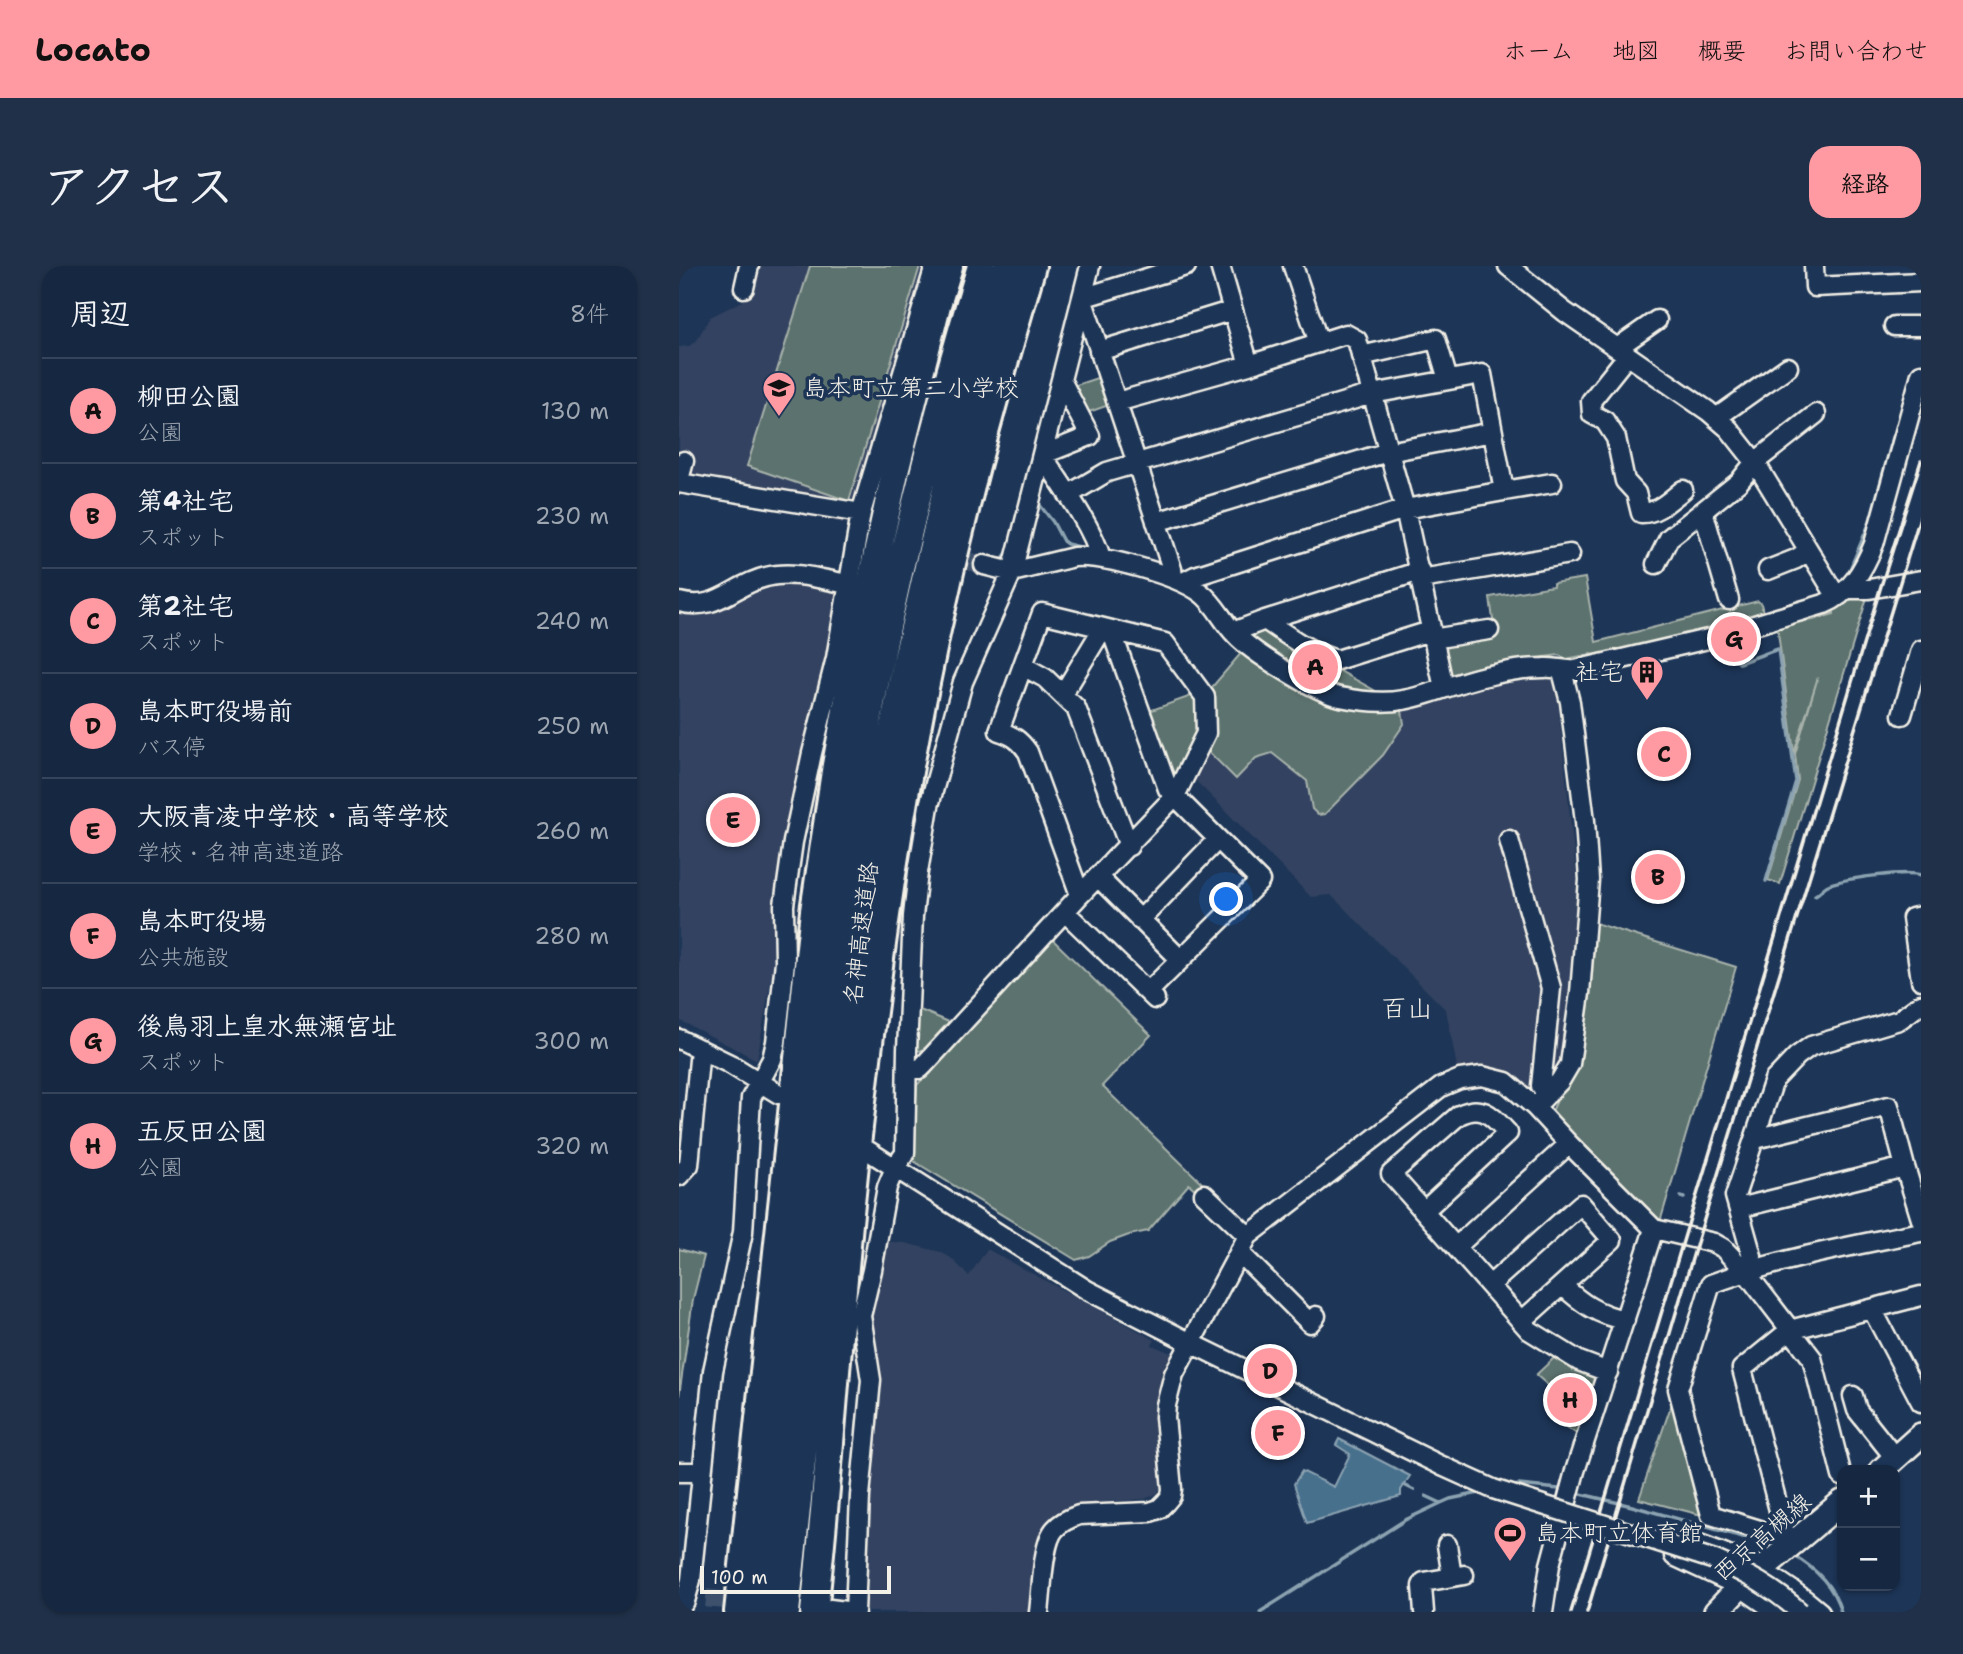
<!DOCTYPE html>
<html lang="ja">
<head>
<meta charset="utf-8">
<style>
  body { margin:0; font-family:"Shantell Sans","Klee One",sans-serif; background:#1f3048; color:#f1f3f6 }
  .controls { position:absolute; right:21px; bottom:21px; display:grid; overflow:hidden; border-radius:14px; box-shadow:0 2px 5px #0004 }
  .controls button { width:63px; height:63px; display:grid; place-items:center; padding:0; border:0; border-bottom:2px solid #35445a; background:#162841; color:#f1f3f6; font:35px sans-serif }
  .scale { position:absolute; left:21px; bottom:18px; width:191px; box-sizing:border-box; padding-left:7px; border:4px solid #f4f1e8; border-top:0; font-size:19px; line-height:24px; white-space:nowrap; color:#f4f1e8; -webkit-text-stroke:5px #1d3557; paint-order:stroke }
  .you { position:absolute; left:548px; top:634px; width:24px; height:24px; margin:-18px; border:5px solid #fff; border-radius:50%; background:#1a73e8; box-shadow:0 0 0 10px #1a73e833 }
  .badge { display:grid; place-items:center; width:46px; height:46px; border-radius:50%; background:#ff9aa2; color:#111; font-size:23px; font-weight:700 }
  .pin { position:absolute; translate:-50% -50%; border:4px solid #fff; box-shadow:0 2px 7px #0006 }
  .list { margin:0; padding:0; list-style:none }
  h2 { display:flex; justify-content:space-between; align-items:center; height:91px; margin:0; padding:0 28px; font-size:30px }
  h2 small { font-size:23px; font-weight:400; color:#9ea6b1 }
  .list li { display:grid; grid-template-columns:46px 1fr auto; gap:21px; align-items:center; box-sizing:border-box; height:105px; padding:0 28px; border-top:2px solid #35445a }
  .list b { display:block; font-size:26px; white-space:nowrap }
  .list p { margin:0; font-size:23px; white-space:nowrap; color:#9ea6b1 }
  .list em { font-size:23px; font-style:normal; color:#9ea6b1 }
  .map { position:relative; flex:none; width:1242px; height:1346px; overflow:hidden; border-radius:21px }
  header { display:flex; align-items:center; gap:42px; box-sizing:border-box; height:98px; padding:0 35px; background:#ff9aa2; color:#111 }
  header strong { font-size:33px }
  nav { display:flex; gap:38px; margin-inline-start:auto; font-size:24px }
  .intro { display:flex; align-items:center; justify-content:space-between; box-sizing:border-box; height:168px; padding:0 42px }
  h1 { margin:0; font-size:49px }
  .button { padding:18px 32px; border-radius:21px; background:#ff9aa2; color:#111; font-size:24px; font-weight:700 }
  main { display:flex; gap:42px; padding:0 42px }
  aside { flex:1; background:#162841; border-radius:21px; box-shadow:0 2px 5px #0004 }
  .map>svg:first-child { display:block }
  .built { fill:#334260 }
  .green { fill:#5b726e; stroke:#a8b2ab; stroke-width:2 }
  .water { fill:#466f8d; stroke:#8ca3b1; stroke-width:2 }
  .lines { fill:none; stroke-linecap:round; stroke-linejoin:round }
  .stream { stroke:#8ca3b1; stroke-width:3.5 }
  .minor-tunnel { stroke:#3d516d; stroke-width:18; stroke-dasharray:18 9; stroke-linecap:butt }
  .minor-casing { stroke:#f4f1e8; stroke-width:23 }
  .major-casing { stroke:#f4f1e8; stroke-width:28 }
  .highway-casing { stroke:#f4f1e8; stroke-width:32 }
  .minor { stroke:#1d3557; stroke-width:18 }
  .major { stroke:#1d3557; stroke-width:23 }
  .highway { stroke:#1d3557; stroke-width:26 }
  .rail { stroke:#f4f1e8; stroke-width:3.5 }
  .minor-bridge-casing { stroke:#f4f1e8; stroke-width:23; stroke-linecap:butt }
  .minor-bridge { stroke:#1d3557; stroke-width:18 }
  .labels { text-anchor:middle; dominant-baseline:central; stroke-width:7; stroke-linejoin:round; paint-order:stroke }
  .poi-label { font-size:24px; fill:#f4f1e8; stroke:#1d3557; text-anchor:start }
  .street-label { font-size:24px; fill:#f4f1e8; stroke:#1d3557 }
  .neighbourhood-label { font-size:26px; fill:#f4f1e8; stroke:#1d3557 }
</style>
</head>
<body>
<header>
<strong>Locato</strong>
<nav><a>ホーム</a><a>地図</a><a>概要</a><a>お問い合わせ</a></nav>
</header>
<div class="intro"><h1>アクセス</h1><a class="button">経路</a></div>
<main>
<aside>
<h2>周辺<small>8件</small></h2>
<ul class="list">
<li><span class="badge">A</span><div><b>柳田公園</b><p>公園</p></div><em>130 m</em></li>
<li><span class="badge">B</span><div><b>第4社宅</b><p>スポット</p></div><em>230 m</em></li>
<li><span class="badge">C</span><div><b>第2社宅</b><p>スポット</p></div><em>240 m</em></li>
<li><span class="badge">D</span><div><b>島本町役場前</b><p>バス停</p></div><em>250 m</em></li>
<li><span class="badge">E</span><div><b>大阪青凌中学校・高等学校</b><p>学校 · 名神高速道路</p></div><em>260 m</em></li>
<li><span class="badge">F</span><div><b>島本町役場</b><p>公共施設</p></div><em>280 m</em></li>
<li><span class="badge">G</span><div><b>後鳥羽上皇水無瀬宮址</b><p>スポット</p></div><em>300 m</em></li>
<li><span class="badge">H</span><div><b>五反田公園</b><p>公園</p></div><em>320 m</em></li>
</ul>
</aside>
<div class="map">
<svg width="1242" height="1346" viewBox="0 0 1242 1346">
  <rect width="100%" height="100%" fill="#1d3557"/>
  <filter id="ink" filterUnits="userSpaceOnUse"><feTurbulence type="fractalNoise" baseFrequency=".0143" numOctaves="2"/><feDisplacementMap in="SourceGraphic" scale="14" xChannelSelector="R" yChannelSelector="G"/><feConvolveMatrix kernelMatrix="1 2 1 2 8 2 1 2 1" color-interpolation-filters="sRGB"/></filter>
  <g filter="url(#ink)">
    <path class="built" d="M77 0H247L169 258 122 249 123 241 0 223V81L10 80 17 75 31 51 69 32Z
      M107 314 157 323 149 384 115 532 107 560 95 651 94 701 78 794 0 754V347L24 348 38 345 86 317Z
      M861 408 871 411 877 417 899 624 895 733 887 793 856 826 851 828 779 807 767 744 652 629 632 631 513 511 527 483 577 492 593 487 628 515 633 543 646 548 704 488 725 458 722 438 812 414Z
      M203 975 226 977 262 986 272 992 290 1010 308 983 476 1074 473 1079 497 1089 479 1143 483 1218 479 1227 466 1233 416 1237 384 1243 368 1259 361 1272 349 1346H189L181 1340 187 1049Z"/>
    <path class="green" d="M131 0H241L170 235 68 200Z
      M421 111 433 138 407 147 391 121Z
      M906 312 917 376 1079 335 1082 338 1084 346 1082 350 921 392 912 388 887 393 880 389 807 399 770 409 764 378 816 369 811 331 874 320V317Z
      M1190 325 1101 618 1089 614 1119 514 1116 488 1139 411 1115 487 1098 359 1134 354 1155 348V347L1101 357 1171 327Z
      M581 362 598 370 704 429 662 424 575 378 565 367Z
      M563 386 637 430 722 438 725 458 704 489 646 548 639 549 633 543 628 515 593 487 577 492 557 513 527 483 528 427Z
      M515 429 520 443 517 470 494 513 467 446Z
      M916 657 1057 701 981 956 872 847 897 795 907 738Z
      M373 673 472 769 423 820 525 919 519 926 510 918 469 965 450 969 431 976 410 990 397 994 233 894 238 819Z
      M236 742 270 756 247 781 241 785 236 783Z
      M0 983 25 990 14 1033 0 1130Z
      M877 1090 893 1103 918 1112 898 1168 875 1153 864 1141 878 1127 857 1109Z
      M994 1134 1023 1249 960 1233Z"/>
    <path class="water" d="M660 1173 731 1210 722 1224V1230L628 1257 615 1218 623 1205 655 1221 671 1188 657 1179Z"/>
    <g class="lines">
      <path class="stream" d="M356 236 360 238 374 256 384 275 388 278 409 283
        M290 291 301 294
        M319 296 322 295 330 284
        M1169 308 1190 258 1214 171
        M1049 373 1060 397 1099 383 1117 515 1087 615
        M1136 629C1141 627 1144 621 1149 619 1162 613 1228 604 1242 609
        M1002 931 1005 932
        M725 1219 735 1224
        M830 1221 840 1219 880 1223
        M902 1228 953 1240 1096 1280
        M747 1230 762 1237 771 1233 805 1226
        M1112 1288C1135 1301 1155 1320 1162 1346
        M581 1346 726 1254 762 1237"/>
      <path class="minor-tunnel" d="M264 289 305 299
        M0 1330 70 1336"/>
      <defs>
        <path id="minor" d="M541 0 570 99
          M614 0 640 77
          M829 0 886 46 1029 145 1050 163 1076 196 1158 331
          M1135 0 1136 21 1242 16
          M65 22 70 0
          M403 32 493 303 494 312
          M403 32 507 0
          M1215 60H1242
          M938 82 978 54
          M420 85 554 44
          M682 90 757 73 769 114
          M948 90 912 135 913 148 926 155 937 172 946 215 957 227 962 247C978 248 992 233 1004 224
          M382 114 411 170 363 189C382 218 413 260 422 292
          M438 136 570 99 667 68 678 74 726 243 765 422
          M1037 152 1109 101
          M0 214 5 195
          M0 217 182 247
          M825 225 873 217
          M389 229 428 206 693 128 803 108 825 225 726 243 516 310 504 316
          M1024 245 1050 334
          M477 256 709 186 814 166
          M977 298 990 272 1060 216 1076 196 1137 148
          M305 299 333 306 395 291C423 288 500 310 522 327 536 337 544 356 556 368 572 386 637 426 661 431 681 435 704 438 724 434 754 429 782 414 812 409 828 405 847 402 865 402 875 401 885 405 896 404L1029 373 1145 338C1171 328 1185 303 1195 278L1242 108
          M1089 304 1117 293 1129 285
          M742 313 891 288
          M1168 323H1190L1242 314
          M0 336C39 346 53 319 87 311 113 304 142 313 168 318
          M586 354C608 369 631 387 658 394L751 365
          M432 364 489 523 581 615 469 726
          M554 366 586 354 741 305
          M753 373 810 364
          M344 400 366 412 397 442 450 580
          M384 428 424 362
          M1223 449 1242 384
          M830 574 872 722 862 820 869 828
          M419 611 501 693
          M386 646 476 733
          M1242 650 1233 652 1242 714
          M461 654 539 573
          M0 773 51 798 100 828
          M229 802 241 803 245 799 401 629 496 530 527 467 526 431 486 377 363 347 320 465C333 469 341 474 349 486L401 629
          M856 841 881 815 891 798 901 727 910 614 906 555 891 436 883 405
          M1076 873 1210 840 1226 901 1242 953
          M188 884 408 1024 512 1077 763 1200
          M0 910 10 899 21 783
          M525 928 569 970
          M1060 942 1226 901
          M745 945 829 867C813 850 804 837 780 849L712 908 850 1064 900 1095 929 1106
          M777 981 890 878
          M560 986 631 1057 637 1050
          M1066 1005 1073 990 1056 930 1095 814 1118 790 1132 780 1220 754 1242 738
          M811 1019 902 938 933 974 843 1055
          M883 1019C902 1037 919 1049 946 1054
          M1193 1043 1242 1136
          M1174 1130 1178 1144 1216 1192
          M0 1206H23
          M1107 1271 1063 1103 1111 1064 1242 1030
          M1117 1275 1032 1249 999 1123 1032 1018C1099 993 1172 980 1242 966
          M768 1279 773 1311
          M0 1343 6 1335 12 1314 34 1105 64 966 72 832 93 793 97 776 106 696 105 639 114 576 133 487 157 392 182 247 256 0
          M151 1343 175 1346
          M176 1346 181 1230 192 1114 182 1050 193 1004 208 921 216 902 226 887 228 784 234 650 239 606 250 540 284 416 333 306 411 0
          M360 1346C363 1326 363 1277 376 1263 382 1256 391 1252 400 1249L471 1246 480 1243 487 1236 492 1230 493 1223 486 1151 487 1139 495 1108 569 970 762 821 781 813 803 810 827 816 856 841 890 878 975 963 1035 977 1044 982 1066 1005 1133 1092 1163 1210
          M745 1346 743 1320 745 1316 785 1309
          M864 1346 871 1299 896 1205 975 963
          M1098 1346 1062 1321 995 1290 1002 1272C1057 1289 1097 1308 1141 1346"/>
        <path id="major" d="M1203 1204 1242 1169
          M1037 1346 1057 1325 1163 1236"/>
        <path id="highway" d="M59 1346 135 645 157 499 184 351 217 202 258 39 270 0
          M84 1346C102 1173 119 1000 138 827 147 750 154 672 165 595 195 394 243 195 302 0
          M107 1346 157 876 190 598 205 508 227 397 249 301 276 185 328 0
          M135 1346C148 1228 156 1109 167 990 177 877 191 763 207 649 227 509 254 369 289 232 308 154 331 77 353 0"/>
      </defs>
      <use href="#minor" class="minor-casing"/>
      <use href="#major" class="major-casing"/>
      <use href="#highway" class="highway-casing"/>
      <use href="#minor" class="minor"/>
      <use href="#major" class="major"/>
      <use href="#highway" class="highway"/>
      <path class="rail" d="M892 1346 1202 320 1242 195
        M908 1346 1016 983 1242 248"/>
      <defs>
        <path id="minor-bridge" d="M763 1200 814 1223 1036 1294C1069 1308 1094 1322 1121 1346"/>
      </defs>
      <use href="#minor-bridge" class="minor-bridge-casing"/>
      <use href="#minor-bridge" class="minor-bridge"/>
    </g>
  </g>
  <defs>
    <symbol id="school-pin" viewBox="-11 -11 22 30"><path d="M0 17L-7.5 6A9.5 9.5 0 1 1 7.5 6Z" fill="#ff9aa2" stroke="#1d3557"/><path d="M0-5L7-2L0 1L-7-2ZM-4 1L0 2.5L4 1V4Q0 6-4 4Z" fill="#111"/></symbol>
    <symbol id="building-pin" viewBox="-11 -11 22 30"><path d="M0 17L-7.5 6A9.5 9.5 0 1 1 7.5 6Z" fill="#ff9aa2" stroke="#1d3557"/><path d="M-4-6H4V6H1V3H-1V6H-4ZM-2.5-4.3h1.7v1.8h-1.7ZM.8-4.3h1.7v1.8H.8ZM-2.5-1h1.7V.8h-1.7ZM.8-1h1.7V.8H.8Z" fill="#111"/></symbol>
    <symbol id="stadium-pin" viewBox="-11 -11 22 30"><path d="M0 17L-7.5 6A9.5 9.5 0 1 1 7.5 6Z" fill="#ff9aa2" stroke="#1d3557"/><path d="M0-5a6.5 5 0 1 0 0 10a6.5 5 0 1 0 0-10ZM-3.5-1.8h7v3.6h-7Z" fill="#111"/></symbol>
  </defs>
  <g fill-rule="evenodd">
    <use href="#school-pin" x="81" y="103" width="38" height="52"/>
    <use href="#building-pin" x="949" y="387" width="38" height="52"/>
    <use href="#stadium-pin" x="812" y="1248" width="38" height="52"/>
  </g>
  <g class="labels">
    <g class="poi-label">
      <text x="124" y="122">島本町立第二小学校</text>
      <text x="944" y="406" text-anchor="end">社宅</text>
      <text x="856" y="1267">島本町立体育館</text>
    </g>
    <g class="street-label">
      <text transform="translate(182 667) rotate(-83)">名神高速道路</text>
      <text transform="translate(1083 1271) rotate(-41)">西京高槻線</text>
    </g>
    <g class="neighbourhood-label">
      <text x="728" y="741">百山</text>
    </g>
  </g>
</svg>
<div class="controls">
<button>+</button>
<button>−</button>
</div>
<div class="scale">100 m</div>
<div class="you"></div>
<div class="pin badge" style="left:636px;top:401px">A</div>
<div class="pin badge" style="left:979px;top:611px">B</div>
<div class="pin badge" style="left:985px;top:488px">C</div>
<div class="pin badge" style="left:591px;top:1105px">D</div>
<div class="pin badge" style="left:54px;top:554px">E</div>
<div class="pin badge" style="left:599px;top:1167px">F</div>
<div class="pin badge" style="left:1055px;top:373px">G</div>
<div class="pin badge" style="left:891px;top:1134px">H</div>
</div>
</main>
</body>
</html>
